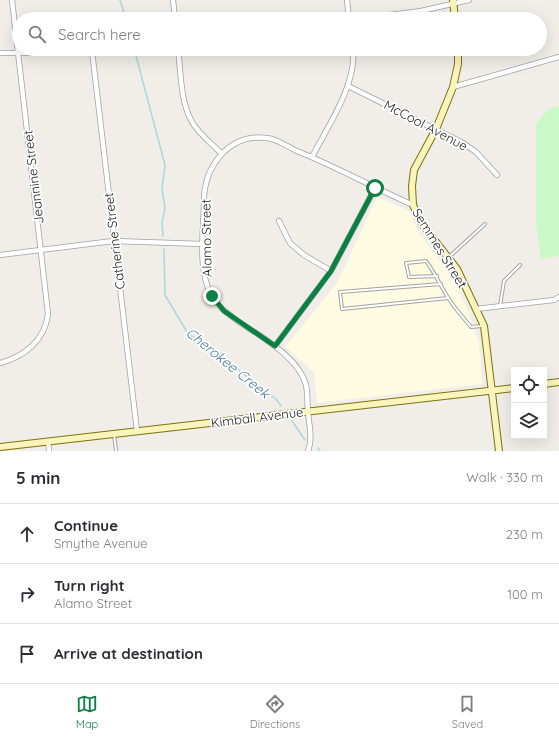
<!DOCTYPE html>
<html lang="en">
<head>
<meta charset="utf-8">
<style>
  body { margin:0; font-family:Quicksand,sans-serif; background:#f2f2f3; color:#2b2b33 }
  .controls { position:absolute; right:12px; bottom:12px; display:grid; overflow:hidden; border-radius:0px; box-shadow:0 4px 16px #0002 }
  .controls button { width:36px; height:36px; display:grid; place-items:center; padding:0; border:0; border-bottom:1px solid #e1e1e2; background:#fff; color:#2b2b33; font:20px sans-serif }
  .stop { position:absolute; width:12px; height:12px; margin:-9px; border:3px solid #0b8043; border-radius:50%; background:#fff }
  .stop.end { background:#0b8043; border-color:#fff; box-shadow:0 1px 4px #0008 }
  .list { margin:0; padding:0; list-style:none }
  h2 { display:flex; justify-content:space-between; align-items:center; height:52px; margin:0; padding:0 16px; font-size:17px }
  h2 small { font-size:13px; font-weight:400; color:#7c7c81 }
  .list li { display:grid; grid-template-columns:26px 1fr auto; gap:12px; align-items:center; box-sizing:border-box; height:60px; padding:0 16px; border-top:1px solid #e1e1e2 }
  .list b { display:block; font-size:15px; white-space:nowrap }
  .list p { margin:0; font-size:13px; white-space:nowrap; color:#7c7c81 }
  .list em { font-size:13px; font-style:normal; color:#7c7c81 }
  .icon { flex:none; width:22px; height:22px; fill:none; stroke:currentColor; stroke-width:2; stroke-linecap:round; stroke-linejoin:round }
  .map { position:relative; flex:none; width:559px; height:451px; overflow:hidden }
  .search { position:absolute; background:#fff; box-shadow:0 4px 16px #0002; left:12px; right:12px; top:12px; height:44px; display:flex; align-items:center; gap:10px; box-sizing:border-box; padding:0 14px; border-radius:22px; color:#7c7c81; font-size:15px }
  .sheet { height:232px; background:#fff }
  nav { display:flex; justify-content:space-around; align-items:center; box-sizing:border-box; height:56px; border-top:1px solid #e1e1e2; background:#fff; font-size:11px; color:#7c7c81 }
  nav a { display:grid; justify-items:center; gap:2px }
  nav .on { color:#0b8043 }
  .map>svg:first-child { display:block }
  .education { fill:#fefbe3 }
  .park { fill:#caf9c7 }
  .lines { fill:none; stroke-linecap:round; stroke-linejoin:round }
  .stream { stroke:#a9d9dd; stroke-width:1.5 }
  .service-casing { stroke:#a2a2a2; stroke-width:4 }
  .minor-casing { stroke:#a2a2a2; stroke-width:6 }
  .secondary-casing { stroke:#797507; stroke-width:8 }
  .service { stroke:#fff; stroke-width:2 }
  .minor { stroke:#fff; stroke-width:4.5 }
  .secondary { stroke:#f9f3be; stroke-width:6 }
  .route { stroke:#0b8043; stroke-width:5 }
  .labels { text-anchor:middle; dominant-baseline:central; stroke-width:3.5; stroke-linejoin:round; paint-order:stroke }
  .street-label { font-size:13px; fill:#212121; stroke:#fff }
  .water-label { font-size:14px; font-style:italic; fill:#457a98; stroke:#fff }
</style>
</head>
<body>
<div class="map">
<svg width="559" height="451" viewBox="0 0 559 451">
  <rect width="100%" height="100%" fill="#f1ede8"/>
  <path class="education" d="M377 197 409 211 418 232 454 280 468 311 479 343 482 384 317 403 314 372 285 347 337 283Z"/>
  <path class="park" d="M559 106V256L541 259 536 224V124L548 109Z"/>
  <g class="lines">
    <path class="stream" d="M120 0 126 19
      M135 52 165 165 162 189 165 208 162 223 163 236
      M164 249 165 295 187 332 225 362 240 371 276 399 281 406
      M292 421 305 440
      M318 448 320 451"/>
    <defs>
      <path id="service" d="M449 257 485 224
        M437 276 409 277 406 263 426 261C435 273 441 287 449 299 455 309 464 318 471 327L482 326
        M441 284 340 292 342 309 448 298
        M500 306 504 281 520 265
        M114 434 116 451"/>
      <path id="minor" d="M173 0 175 19
        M347 0 349 19
        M358 19 421 11 469 0
        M178 49C181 72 180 101 192 122 199 134 211 143 221 153
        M92 51 137 431
        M0 53H51L109 49
        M348 86 463 143 476 152 497 175
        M453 87 559 57
        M312 157C328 126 357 84 353 49
        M279 221 290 243 304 255 331 271
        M0 255 113 241 203 244
        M476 309 554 300 559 297
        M275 346 331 271 375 188
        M0 363C24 357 45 340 48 314L12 0
        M48 441 49 451
        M308 451C313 439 309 425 308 412 307 404 308 394 306 385 299 358 262 337 239 322 229 314 217 307 211 295 197 267 204 230 204 199 205 165 230 133 267 138 277 139 288 147 297 151 337 167 374 188 413 205"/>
      <path id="secondary" d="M453 0 455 19
        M458 49V64L453 87 436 129 414 170 412 186 413 205 422 224 457 269 484 326 499 451
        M544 384 559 382
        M0 447 514 388"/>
    </defs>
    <use href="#service" class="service-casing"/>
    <use href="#minor" class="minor-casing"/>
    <use href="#secondary" class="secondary-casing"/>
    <use href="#service" class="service"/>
    <use href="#minor" class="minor"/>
    <use href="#secondary" class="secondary"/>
  </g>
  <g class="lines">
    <path class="route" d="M212 296 224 311 275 346 331 271 375 188"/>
  </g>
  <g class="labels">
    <g class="street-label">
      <text transform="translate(426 125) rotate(28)">McCool Avenue</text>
      <text transform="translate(33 177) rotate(-97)">Jeannine Street</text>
      <text transform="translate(206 238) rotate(-91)">Alamo Street</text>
      <text transform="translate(114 241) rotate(-97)">Catherine Street</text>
      <text transform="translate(440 248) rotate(58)">Semmes Street</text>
      <text transform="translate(257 417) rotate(-7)">Kimball Avenue</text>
    </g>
    <g class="water-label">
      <text transform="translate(228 363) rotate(39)">Cherokee Creek</text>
    </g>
  </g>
</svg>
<div class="controls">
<button><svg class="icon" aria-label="locate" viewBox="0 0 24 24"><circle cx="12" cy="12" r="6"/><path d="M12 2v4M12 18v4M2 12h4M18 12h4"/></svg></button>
<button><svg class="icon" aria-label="layers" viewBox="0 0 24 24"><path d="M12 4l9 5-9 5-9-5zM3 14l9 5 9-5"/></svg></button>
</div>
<div class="stop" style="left:375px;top:188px"></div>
<div class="stop end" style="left:212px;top:296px"></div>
<div class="search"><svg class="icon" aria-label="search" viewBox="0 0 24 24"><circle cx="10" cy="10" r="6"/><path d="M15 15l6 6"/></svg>Search here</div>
</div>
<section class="sheet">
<h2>5 min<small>Walk · 330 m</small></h2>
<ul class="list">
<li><svg class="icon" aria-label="ahead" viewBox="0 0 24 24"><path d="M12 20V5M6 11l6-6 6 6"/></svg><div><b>Continue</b><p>Smythe Avenue</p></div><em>230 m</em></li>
<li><svg class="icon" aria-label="right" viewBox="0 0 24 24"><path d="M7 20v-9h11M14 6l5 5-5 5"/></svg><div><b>Turn right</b><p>Alamo Street</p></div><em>100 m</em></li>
<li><svg class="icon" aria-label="arrive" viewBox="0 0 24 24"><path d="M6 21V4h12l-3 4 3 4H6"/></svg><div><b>Arrive at destination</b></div></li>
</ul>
</section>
<nav>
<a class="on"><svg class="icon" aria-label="map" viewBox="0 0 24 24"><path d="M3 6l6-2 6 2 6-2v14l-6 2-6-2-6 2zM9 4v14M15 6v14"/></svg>Map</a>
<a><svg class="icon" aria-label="directions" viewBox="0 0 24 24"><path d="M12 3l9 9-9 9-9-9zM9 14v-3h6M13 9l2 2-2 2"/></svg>Directions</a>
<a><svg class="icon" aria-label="saved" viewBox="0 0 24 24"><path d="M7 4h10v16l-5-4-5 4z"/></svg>Saved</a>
</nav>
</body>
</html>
